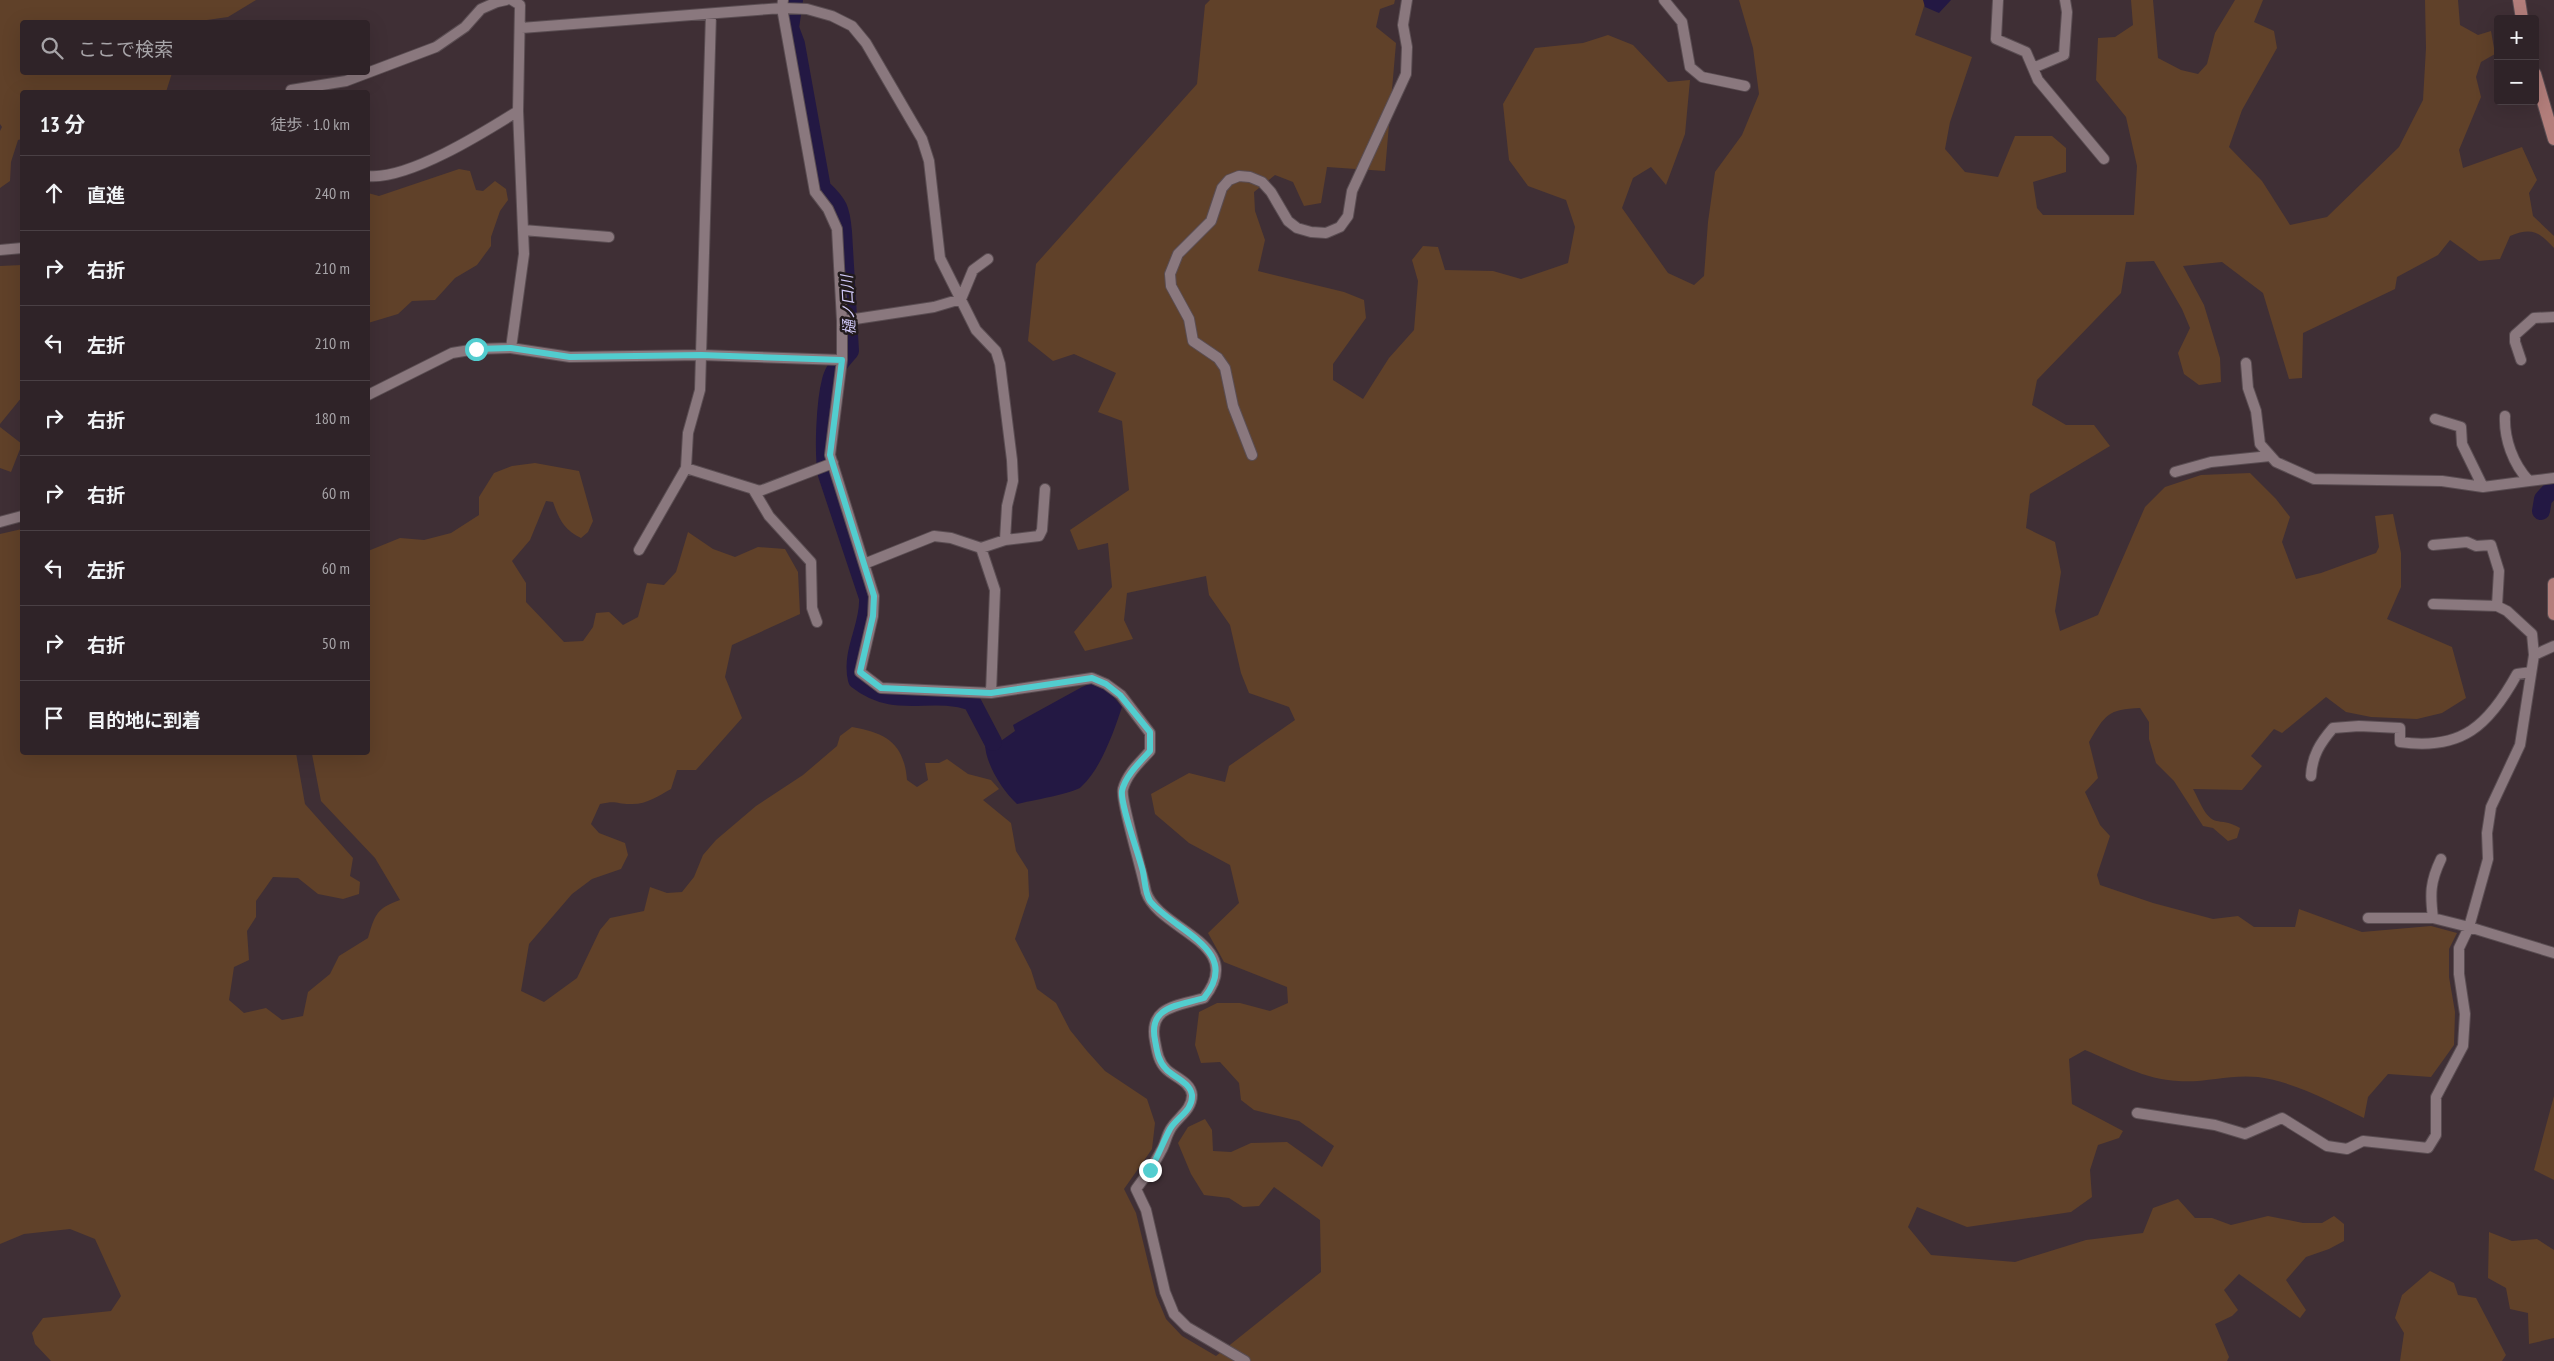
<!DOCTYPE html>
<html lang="ja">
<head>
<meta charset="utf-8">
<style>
  body { margin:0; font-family:"PT Sans Narrow","Noto Sans JP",sans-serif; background:#3b2f34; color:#f1f3f6 }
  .controls { position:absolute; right:15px; top:15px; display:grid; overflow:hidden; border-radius:5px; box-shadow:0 5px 20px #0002 }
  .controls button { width:45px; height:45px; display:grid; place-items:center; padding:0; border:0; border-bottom:1px solid #4a4045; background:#2f2328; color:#f1f3f6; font:25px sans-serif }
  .stop { position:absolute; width:15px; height:15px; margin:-11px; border:4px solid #52cdcf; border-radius:50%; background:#fff }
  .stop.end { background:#52cdcf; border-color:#fff; box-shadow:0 1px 5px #0008 }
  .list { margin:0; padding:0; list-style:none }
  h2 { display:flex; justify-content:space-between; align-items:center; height:65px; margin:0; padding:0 20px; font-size:21px }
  h2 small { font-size:16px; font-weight:400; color:#a7a4a8 }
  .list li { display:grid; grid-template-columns:32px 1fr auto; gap:15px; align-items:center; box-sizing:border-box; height:75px; padding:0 20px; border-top:1px solid #4a4045 }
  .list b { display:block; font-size:19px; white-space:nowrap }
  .list em { font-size:16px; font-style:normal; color:#a7a4a8 }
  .icon { flex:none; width:28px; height:28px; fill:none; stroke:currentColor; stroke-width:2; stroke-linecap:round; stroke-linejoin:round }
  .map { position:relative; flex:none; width:2554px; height:1361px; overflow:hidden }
  .search { position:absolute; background:#2f2328; box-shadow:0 5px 20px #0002; left:20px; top:20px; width:350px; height:55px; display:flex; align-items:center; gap:12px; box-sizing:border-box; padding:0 18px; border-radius:5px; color:#a7a4a8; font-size:19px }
  .panel { position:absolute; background:#2f2328; box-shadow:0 5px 20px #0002; left:20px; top:90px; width:350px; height:665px; border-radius:5px }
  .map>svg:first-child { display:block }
  .green { fill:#604129 }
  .water { fill:#231843 }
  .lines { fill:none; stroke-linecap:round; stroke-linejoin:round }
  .river { stroke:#231843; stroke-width:18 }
  .minor-casing { stroke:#5a4d52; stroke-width:12 }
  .major-casing { stroke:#5a4d52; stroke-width:14 }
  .minor { stroke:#8a787e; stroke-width:10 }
  .major { stroke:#b37e7b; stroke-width:12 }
  .route { stroke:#52cdcf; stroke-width:6 }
  .labels { text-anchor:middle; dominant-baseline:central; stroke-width:5; stroke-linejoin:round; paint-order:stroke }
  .water-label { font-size:15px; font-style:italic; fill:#d1caf9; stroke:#211a1c }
</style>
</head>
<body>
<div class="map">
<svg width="2554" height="1361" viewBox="0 0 2554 1361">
  <rect width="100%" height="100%" fill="#3f2f35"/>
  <path class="green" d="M0 0H256L228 17 193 22H22V72L172 73 166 92H22V139L18 140 11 162 10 181 0 188V131L2 127 0 124Z
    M1210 0H1395L1394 4 1380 9 1376 27 1396 43 1385 171 1327 167 1321 203 1304 206 1293 182 1275 175 1254 192 1255 211 1265 240 1258 271 1344 292 1364 300 1366 318 1333 364V380L1363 399 1389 358 1414 330 1418 281 1412 260 1423 246 1438 247 1445 270 1493 271 1521 279 1568 263 1575 227 1566 200 1528 186 1509 160 1503 104 1535 48 1583 43 1608 35 1633 45 1668 82 1690 80 1685 134 1666 185 1651 167 1633 178 1622 208 1668 273 1694 285 1704 276 1708 222 1715 172 1742 135 1759 94 1753 48 1739 0H1926L1915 35 1972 57 1950 122 1945 149 1965 172 1998 177 2015 136H2052L2066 148V172L2033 182 2037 208 2043 215H2134L2137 166 2126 117 2096 80 2098 38 2115 37 2133 25 2131 0H2153L2158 58 2181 70 2198 74 2207 64 2215 33 2235 0H2263L2254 22 2274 31 2277 48 2242 110 2229 147 2262 181 2290 225 2327 217 2399 147 2423 100 2426 48 2425 0H2458L2460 25 2478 35 2491 31 2495 54 2481 62 2476 77 2481 97 2459 150 2463 168 2522 147 2537 180 2529 193 2533 216 2554 236V248C2539 232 2532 227 2510 236L2500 259 2479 261 2450 240 2438 255 2397 277 2395 289 2303 333 2302 378 2289 379 2263 293 2222 262 2183 266 2204 305 2220 358 2221 382 2199 385 2184 374 2178 353 2190 328 2182 309 2154 261 2126 262 2121 293 2037 380 2032 405 2066 425H2094L2110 446 2030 494 2026 528 2055 542 2061 572 2055 611 2060 631 2098 615 2145 507 2165 487 2201 475 2250 473 2276 499 2290 517 2282 542 2296 579 2321 573 2376 553 2379 547 2375 516 2393 514 2401 553V587L2387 619 2452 647 2466 698 2442 713 2417 719 2371 717 2346 712 2326 697 2282 733 2274 729 2251 756 2262 766 2242 790 2193 789C2199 799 2205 819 2217 821 2228 823 2229 822 2240 828L2237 838 2228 841 2213 828 2203 826 2174 781 2156 763 2149 739V722L2140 708C2108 709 2105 715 2089 742L2098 778 2085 792 2100 825 2110 836 2097 875 2100 885 2153 903 2213 919 2238 916 2254 927H2295L2299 909 2362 932 2431 926 2457 933 2449 949V977L2455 1012 2454 1045 2431 1077 2388 1074 2368 1097 2364 1118C2331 1102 2295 1082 2258 1077 2230 1074 2205 1083 2178 1081 2146 1080 2114 1062 2085 1050L2069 1059 2072 1104 2123 1131 2119 1138 2098 1145 2090 1170 2092 1197 2071 1212 1967 1227 1917 1207 1908 1227 1931 1255 2015 1262 2086 1240 2143 1233 2153 1208 2178 1199 2195 1218H2212L2231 1225 2268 1216 2303 1223H2322L2334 1216 2344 1224V1241L2329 1249 2306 1257 2286 1280 2306 1310 2300 1318 2239 1274 2224 1290 2238 1310 2232 1316 2215 1324 2229 1357 2227 1361H51L35 1344 32 1333 43 1318 111 1311 121 1296 95 1239 70 1229 24 1234 0 1244V534L22 529V752L296 753 305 804 353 858 350 876 360 882 359 894 343 899 318 894 298 878 273 877 256 901V917L247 931 249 960 234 967 229 1000 244 1013 266 1008 282 1020 303 1016 308 992 330 974 339 956 368 938C375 914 377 908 400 900L375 858 321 801 312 754 368 752V551L400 538 424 540 451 533 479 515V497L494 473 512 466 535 463 579 471 593 521 588 532 581 538C564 530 559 519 553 502L546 501 530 540 512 561 526 583V602L564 642 583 641 593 627 596 613 609 612 623 625 638 617 647 583 664 585 676 572 688 532 713 549 735 557 758 547 785 549 798 572 800 614 732 645 725 677 742 718 696 770H677L671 789C658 796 646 805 630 804 616 804 617 800 600 804L591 824 599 833 625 843 628 855 621 869 592 879 572 894 529 944 521 991 544 1002 577 978 600 930 610 918 644 911 650 887 667 893 682 892 694 877 703 855 716 840 756 806 803 775 837 746 840 736 852 727C886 733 904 743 907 780L917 787 928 780 925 763H939L947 759 968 774 991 780 999 789 983 800 1011 823 1016 851 1028 870 1029 896 1015 939 1031 970 1037 989 1056 1003 1070 1030 1087 1051 1105 1071 1147 1099 1155 1123 1152 1149 1124 1189 1136 1213 1156 1295 1166 1319 1182 1336 1216 1356 1321 1272 1320 1220 1274 1187 1259 1206 1243 1207 1229 1198 1204 1195 1191 1174 1178 1143 1188 1127 1205 1119 1212 1130 1213 1151 1231 1152 1251 1143 1287 1142 1322 1167 1334 1146 1299 1121 1254 1110 1241 1100 1239 1083 1220 1062 1201 1063 1195 1045 1199 1012 1217 1003H1240L1270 1011 1288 1003 1287 987 1224 962 1208 933 1239 903 1230 865 1189 843 1155 814 1151 794 1189 773 1225 782 1229 766 1295 720 1289 707 1249 693 1241 673 1230 625 1209 595 1206 576 1127 593 1124 620 1133 639 1085 651 1074 632 1112 587 1108 543 1078 550 1070 530 1129 490 1122 421 1098 412 1116 373 1074 354 1053 361 1028 341 1036 264 1197 84 1205 5Z
    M459 169 470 171 476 190 483 191 495 181 506 189 508 200 500 211 491 237V246L477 265 455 278 435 300 412 301 398 314 368 323V193L379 196Z
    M22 265V397L0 424V266Z
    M0 427 22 444 11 472 0 468Z
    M2554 1096V1180L2534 1170Z
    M2489 1232 2512 1241 2537 1239 2554 1250V1338L2529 1344 2528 1313 2510 1309 2506 1288 2488 1278Z
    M2430 1271 2454 1283 2458 1295 2476 1298 2506 1355 2502 1361H2400L2404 1333 2395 1318 2402 1295Z"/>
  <path class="water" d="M1923 0H1951L1939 13 1925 7Z
    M1092 683 1108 690 1122 707C1114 731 1101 769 1081 787 1075 793 1029 801 1017 804 1002 790 984 762 985 741L995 737 998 743 1015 731 1013 725 1082 687Z"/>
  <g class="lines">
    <path class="river" d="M794 0 790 28 796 44 822 188C839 204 841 209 843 232L850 351C842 360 834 369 831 380 825 403 823 452 827 475L868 598C870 626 850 651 857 680 896 711 930 687 972 702L993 742
      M2541 511 2543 499 2554 487"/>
    <defs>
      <path id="minor" d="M783 0 782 8 815 192 828 209 837 229 842 321V360L830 455 874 596 873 616 860 672 881 688 991 693 1092 678 1106 684 1121 695 1150 733V751C1139 763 1127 774 1123 789 1120 799 1143 874 1146 892 1159 931 1248 943 1204 998 1178 1006 1148 1006 1155 1041 1157 1051 1158 1061 1166 1069 1174 1077 1191 1082 1192 1095 1192 1111 1176 1118 1170 1130 1166 1137 1165 1145 1161 1151 1154 1165 1145 1177 1136 1189L1146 1210 1165 1292 1174 1314 1187 1327 1245 1361
        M1664 0 1682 22 1690 67 1702 77 1745 86
        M1998 0 1996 39 2026 52 2038 80 2104 159
        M711 14 701 355 842 360
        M521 28 782 8 807 9 832 16 852 26 866 43 922 139 929 161 940 258 976 330 996 351 1000 364 1012 460 1013 481 1007 506 1005 540 981 548 951 538 934 536 864 564
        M2033 68 2064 55 2067 12 2065 0
        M291 90 346 81 436 47 465 27 481 9 497 2 506 0
        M368 176C408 180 483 133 518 111
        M523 230 609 237
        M0 250 22 248
        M842 321 934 307 961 299 973 270 988 259
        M511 348 524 254 518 111 520 5 512 0
        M2521 360 2515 342V335L2534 318 2554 317
        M2246 363 2248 388 2256 411 2260 444 2276 462 2314 479 2442 481 2483 487 2529 481
        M368 395 452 353 476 349 511 348 570 357 701 355 700 390 688 433 686 468 760 491 833 463
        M2505 416C2504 439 2513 464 2529 481L2554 478
        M2435 419 2461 427 2462 444 2483 487
        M1252 455 1233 406 1225 368 1218 358 1193 341 1189 319 1171 286 1170 274 1178 254 1211 221 1222 188 1229 180 1239 176 1250 177 1262 182 1271 192 1288 221 1297 228 1311 232 1326 233 1340 227 1348 216 1352 191 1406 74 1407 47 1403 25 1407 0
        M2175 472 2211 462 2270 456
        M753 489 769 516 811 562 812 608 817 622
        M0 522 22 516
        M1005 540 1039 536 1042 530 1045 489
        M2433 545 2467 542 2476 546 2491 545 2499 571 2497 606
        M981 548 995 590 991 693
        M639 550 686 468
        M2433 604 2497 606 2507 611 2532 634 2534 655
        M2311 776C2312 756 2320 743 2333 728L2359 726 2400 728V742C2462 751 2489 725 2517 674L2531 672
        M2368 918H2433L2469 927 2488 859 2487 833 2491 807 2520 745 2534 655 2554 646
        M2433 918C2430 894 2430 882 2441 859
        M2137 1113 2215 1125 2245 1134 2282 1118 2327 1146 2347 1149 2363 1141 2428 1148 2436 1135V1097L2463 1046 2465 1014 2459 974V948L2469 927 2554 953"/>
      <path id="major" d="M2519 0 2522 19
        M2535 74 2554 139
        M2554 584V614"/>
    </defs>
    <use href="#minor" class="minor-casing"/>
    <use href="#major" class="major-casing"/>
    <use href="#minor" class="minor"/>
    <use href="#major" class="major"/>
  </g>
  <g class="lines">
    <path class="route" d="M476 349 511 348 570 357 701 355 842 360 830 455 874 596 873 616 860 672 881 688 991 693 1092 678 1106 684 1120 695 1150 732V751C1140 762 1125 776 1122 791 1120 804 1139 855 1143 872 1145 881 1145 893 1150 901 1174 931 1243 950 1204 998 1178 1006 1148 1006 1155 1040 1157 1051 1158 1061 1166 1069 1173 1077 1190 1082 1192 1095 1193 1111 1177 1117 1170 1129 1163 1142 1158 1157 1150 1170"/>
  </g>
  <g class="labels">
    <g class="water-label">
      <text transform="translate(848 305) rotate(-93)">樋ノ口川</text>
    </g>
  </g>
</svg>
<div class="controls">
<button>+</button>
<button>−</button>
</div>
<div class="stop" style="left:476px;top:349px"></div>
<div class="stop end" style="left:1150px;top:1170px"></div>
<div class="search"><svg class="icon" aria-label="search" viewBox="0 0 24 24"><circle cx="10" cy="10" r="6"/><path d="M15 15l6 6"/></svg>ここで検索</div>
<section class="panel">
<h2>13 分<small>徒歩 · 1.0 km</small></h2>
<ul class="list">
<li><svg class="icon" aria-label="ahead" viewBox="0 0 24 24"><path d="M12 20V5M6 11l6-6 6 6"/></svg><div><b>直進</b></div><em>240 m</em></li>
<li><svg class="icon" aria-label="right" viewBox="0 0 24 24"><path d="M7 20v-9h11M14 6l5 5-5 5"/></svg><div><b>右折</b></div><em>210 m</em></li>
<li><svg class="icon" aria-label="left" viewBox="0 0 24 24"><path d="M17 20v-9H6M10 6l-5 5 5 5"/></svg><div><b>左折</b></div><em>210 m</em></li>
<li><svg class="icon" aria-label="right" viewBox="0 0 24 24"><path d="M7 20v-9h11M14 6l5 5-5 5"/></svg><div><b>右折</b></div><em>180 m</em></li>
<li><svg class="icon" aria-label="right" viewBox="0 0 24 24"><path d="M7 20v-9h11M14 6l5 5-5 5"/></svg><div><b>右折</b></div><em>60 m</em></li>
<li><svg class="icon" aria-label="left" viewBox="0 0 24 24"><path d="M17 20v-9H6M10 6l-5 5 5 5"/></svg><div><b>左折</b></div><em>60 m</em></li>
<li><svg class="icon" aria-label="right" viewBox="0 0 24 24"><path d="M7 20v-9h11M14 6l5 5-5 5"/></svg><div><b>右折</b></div><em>50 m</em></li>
<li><svg class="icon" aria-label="arrive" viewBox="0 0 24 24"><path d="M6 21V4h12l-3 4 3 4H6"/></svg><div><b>目的地に到着</b></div></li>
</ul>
</section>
</div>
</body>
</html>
